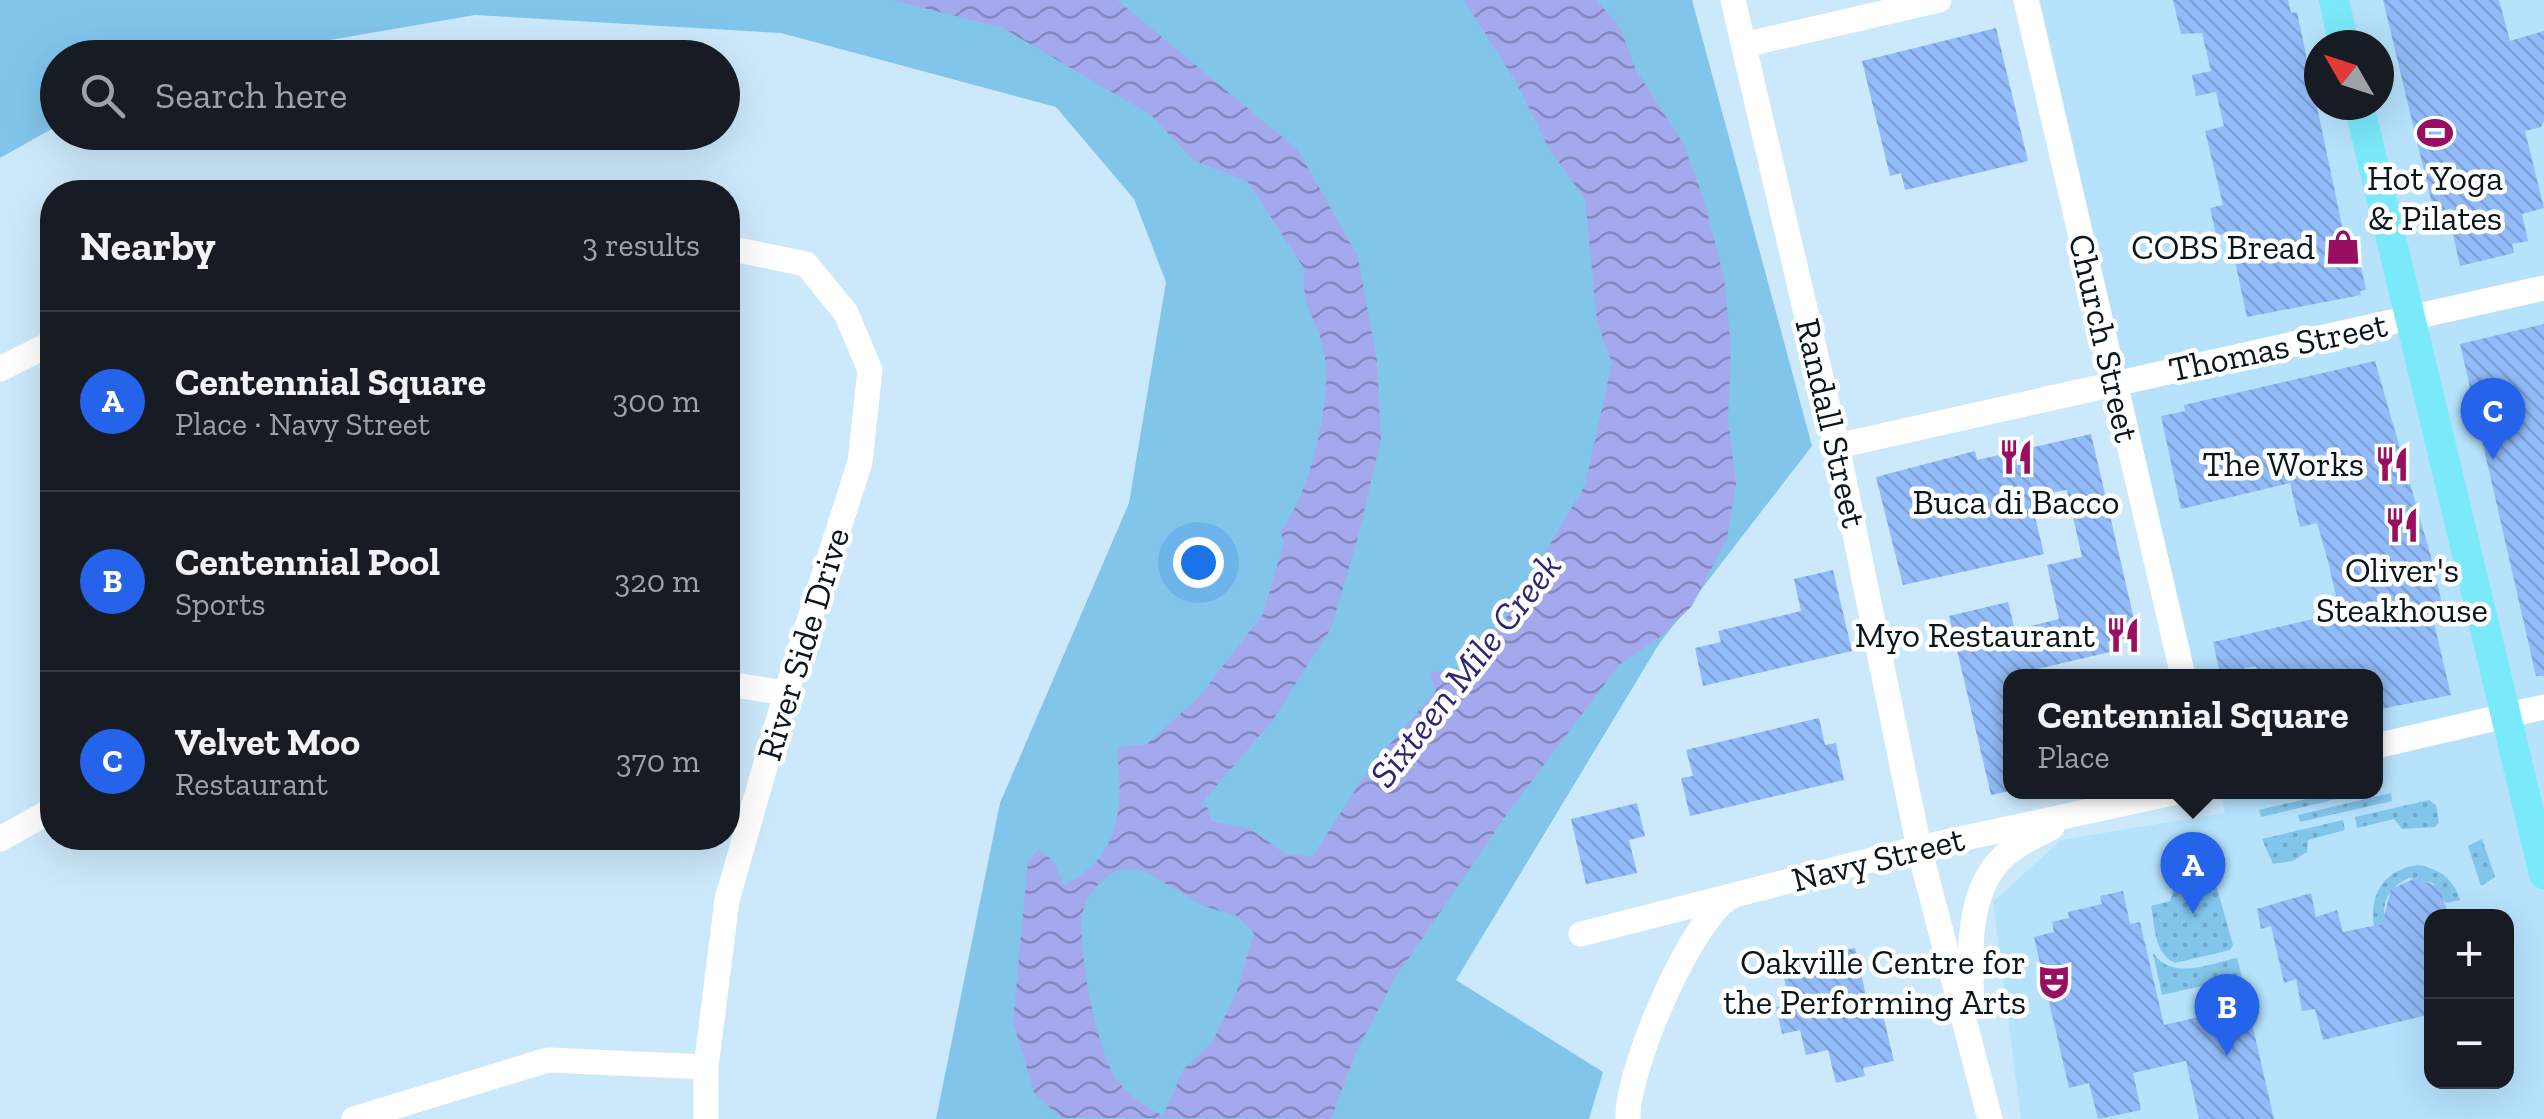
<!DOCTYPE html>
<html lang="en">
<head>
<meta charset="utf-8">
<style>
  body { margin:0; font-family:"Zilla Slab",serif; background:#242831; color:#f1f3f6 }
  .controls { position:absolute; right:30px; bottom:30px; display:grid; overflow:hidden; border-radius:20px; box-shadow:0 10px 40px #0002 }
  .controls button { width:90px; height:90px; display:grid; place-items:center; padding:0; border:0; border-bottom:2px solid #363941; background:#171b24; color:#f1f3f6; font:50px sans-serif }
  .compass { position:absolute; left:2304px; top:30px; width:90px; height:90px; border-radius:50%; background:#171b24; box-shadow:0 10px 40px #0002; rotate:309deg }
  .you { position:absolute; left:1198px; top:562px; width:35px; height:35px; margin:-25px; border:8px solid #fff; border-radius:50%; background:#1a73e8; box-shadow:0 0 0 15px #1a73e833 }
  .badge { display:grid; place-items:center; width:65px; height:65px; border-radius:50%; background:#2563eb; color:#fff; font-size:32px; font-weight:700 }
  .pin { position:absolute; translate:-50% -82px; filter:drop-shadow(0 2px 5px #0008) }
  .pin::after { content:''; position:absolute; top:52px; width:35px; height:30px; background:inherit; clip-path:polygon(0 0,100% 0,50% 100%) }
  .popup { position:absolute; left:2003px; top:669px; width:380px; height:130px; box-sizing:border-box; display:grid; place-content:center; border-radius:20px; background:#171b24; filter:drop-shadow(0 2px 8px #0005); font-size:32px; white-space:nowrap; color:#9ea1a6 }
  .popup b { font-size:38px; color:#f1f3f6 }
  .popup::after { content:''; position:absolute; left:50%; top:100%; margin-left:-20px; border:20px solid transparent; border-top-color:#171b24 }
  .list { margin:0; padding:0; list-style:none }
  h2 { display:flex; justify-content:space-between; align-items:center; height:130px; margin:0; padding:0 40px; font-size:42px }
  h2 small { font-size:32px; font-weight:400; color:#9ea1a6 }
  .list li { display:grid; grid-template-columns:65px 1fr auto; gap:30px; align-items:center; box-sizing:border-box; height:180px; padding:0 40px; border-top:2px solid #363941 }
  .list b { display:block; font-size:38px; white-space:nowrap }
  .list p { margin:0; font-size:32px; white-space:nowrap; color:#9ea1a6 }
  .list em { font-size:32px; font-style:normal; color:#9ea1a6 }
  .icon { flex:none; width:55px; height:55px; fill:none; stroke:currentColor; stroke-width:2; stroke-linecap:round; stroke-linejoin:round }
  .map { position:relative; flex:none; width:2544px; height:1119px; overflow:hidden }
  .search { position:absolute; background:#171b24; box-shadow:0 10px 40px #0002; left:40px; top:40px; width:700px; height:110px; display:flex; align-items:center; gap:25px; box-sizing:border-box; padding:0 35px; border-radius:55px; color:#9ea1a6; font-size:38px }
  .panel { position:absolute; background:#171b24; box-shadow:0 10px 40px #0002; left:40px; top:180px; width:700px; height:670px; border-radius:40px }
  .map>svg:first-child { display:block }
  .built { fill:#b6e2fc; fill-rule:evenodd }
  .grass { fill:url(#grass-dots) }
  .park { fill:#82c5eb }
  .water { fill:url(#water-waves); fill-rule:evenodd }
  .building { fill:url(#building-back-hatch) }
  .lines { fill:none; stroke-linecap:round; stroke-linejoin:round }
  .minor { stroke:#fff; stroke-width:25 }
  .major { stroke:#7ae9fa; stroke-width:30 }
  .labels { text-anchor:middle; dominant-baseline:central; stroke-width:9; stroke-linejoin:round; paint-order:stroke }
  .poi-label { font-size:35px; fill:#08161d; stroke:#fff; text-anchor:end }
  .street-label { font-size:35px; fill:#08161d; stroke:#fff }
  .water-label { font-size:38px; font-style:italic; fill:#2e2674; stroke:#fff }
</style>
</head>
<body>
<div class="map">
<svg width="2544" height="1119" viewBox="0 0 2544 1119">
  <defs>
    <pattern id="grass-dots" width="8" height="8" patternUnits="userSpaceOnUse" patternTransform="scale(2.5)"><rect width="8" height="8" fill="#82c5eb"/><path d="M2 2h.1M6 6h.1" fill="none" stroke="#6fa8c9" stroke-width="1.8" stroke-linecap="round"/></pattern>
    <pattern id="water-waves" width="16" height="10" patternUnits="userSpaceOnUse" patternTransform="scale(2.5)"><rect width="16" height="10" fill="#a4a8ed"/><path d="M0 5q4-4 8 0t8 0" fill="none" stroke="#8488bf"/></pattern>
    <pattern id="building-back-hatch" width="6" height="6" patternUnits="userSpaceOnUse" patternTransform="scale(2.5)"><rect width="6" height="6" fill="#92bbf9"/><path d="M-1 5l2 2M0 0l6 6M5-1l2 2" fill="none" stroke="#7ca0d5"/></pattern>
  </defs>
  <rect width="100%" height="100%" fill="#cce9fb"/>
  <path class="built" d="M2040 0H2544V1119H2021L1993 902 2061 840 2225 813 2221 792H2376V676H2195ZM2319 45H2379V105H2319ZM2432 916H2506V1082H2432Z"/>
  <path class="grass" d="M2336 792H2367L2261 817 2259 810Z
    M2391 793 2392 801 2300 822 2298 815Z
    M2429 800 2436 805 2439 822 2435 827 2402 829 2394 819 2357 828 2355 817Z
    M2343 820 2345 830 2308 840 2307 852 2293 861 2273 864 2262 839Z
    M2482 839 2495 877 2481 886 2468 846Z
    M2419 865C2439 869 2454 879 2460 900L2446 903 2433 883 2409 878C2389 887 2381 901 2385 923L2374 926C2369 893 2385 869 2419 865Z
    M2205 880 2217 888 2233 945 2230 950 2175 963C2154 954 2155 926 2151 906L2170 901 2176 881Z
    M2153 953C2173 981 2208 964 2237 958L2242 977 2162 995Z"/>
  <path class="park" d="M0 0H1692L1812 446 1659 644 1456 980 1603 1072 1589 1119H936L1000 803 1129 503 1166 282 1134 199 1056 107 781 33 475 15 231 57 58 58 57 126 0 158Z"/>
  <path class="water" d="M892 0H1117L1298 150 1358 257 1377 361 1381 439 1357 541 1331 628 1272 721 1200 805 1208 808 1211 821 1250 829 1284 853 1312 857 1370 767 1436 691 1429 673 1462 669 1503 623 1585 485 1612 363 1597 322 1585 199 1549 149 1516 82 1464 0H1597L1620 28 1636 70 1683 143 1704 200 1724 277 1731 348 1728 418 1736 483 1727 539 1692 606 1661 636 1619 665 1507 814 1395 978 1356 1052 1331 1119 1062 1118 1035 1095 1013 1022 1028 861 1039 849 1053 861 1064 885C1123 856 1123 806 1117 747L1147 744 1199 697 1263 614 1284 542 1280 531C1310 496 1333 398 1324 352 1318 316 1300 313 1305 270L1248 182 1193 160 1151 115 1003 28ZM1142 870 1204 906 1237 916 1254 933 1236 994 1212 1042 1183 1070 1163 1116C1143 1105 1128 1096 1115 1077 1097 1050 1078 950 1082 917 1084 901 1098 881 1112 873 1119 868 1133 870 1142 870Z"/>
  <path class="building" d="M2173 0H2288L2291 13 2297 12 2344 235 2348 234 2352 254 2358 253 2366 290 2360 291 2361 295 2247 317 2229 233 2216 235 2210 208 2223 205 2205 131 2224 126 2216 92 2196 96 2192 75 2211 71 2202 33 2181 34Z
    M2383 0H2499L2510 41 2544 31V121L2541 127 2525 131 2544 208 2522 214 2528 241 2512 244 2514 253 2460 266 2452 230 2439 233Z
    M1996 28 2028 161 1905 190 1901 173 1890 176 1862 61Z
    M2544 324V676H2536L2460 344Z
    M2375 361 2431 557 2443 608 2431 610 2451 695 2376 710V676H2258L2256 666 2220 674 2213 642 2340 613 2328 561 2317 523 2300 527 2290 483 2181 509 2161 416 2185 411 2184 405Z
    M2091 434 2138 636 2108 642 2110 652 2024 672 2025 676H2010V791L1991 795 1949 616 2008 602 2015 630 2059 619 2047 565 2082 557 2067 490 2030 496 2044 554 1903 585 1876 477 1975 451 1977 460Z
    M1833 570 1852 651 1703 686 1695 648 1721 642 1718 631 1801 611 1794 579Z
    M1819 718 1825 745 1836 743 1844 780 1690 816 1681 778 1693 776 1686 750Z
    M1637 803 1645 836 1629 840 1637 873 1586 884 1571 819Z
    M2416 878 2439 887 2449 916H2432V1014L2323 1040 2315 1009 2302 1011 2296 979 2284 983 2271 926 2261 929 2257 909 2311 893 2316 917 2337 910 2343 932 2382 924 2391 889Z
    M2123 891 2130 924 2140 922 2164 1025 2248 1006 2274 1119H2199L2186 1061 2133 1073 2141 1110 2098 1119 2089 1083 2069 1088 2034 937 2054 932 2052 922 2069 918 2068 912 2102 904 2100 896Z
    M1855 948 1871 1017 1883 1015 1894 1061 1863 1068 1865 1076 1836 1083 1828 1050 1806 1055 1800 1030 1782 1034 1776 1007 1790 1004 1781 965Z"/>
  <g class="lines">
    <path class="minor" d="M1733 0 1837 446 1919 848 1990 1119
      M2026 0 2183 676
      M1744 45 1939 0
      M0 369 52 343
      M1837 446 2544 288
      M728 684 786 693
      M2376 746 2544 707
      M0 839 52 810
      M1581 934 1919 848 2177 792
      M1972 1007C1970 958 1965 892 2004 856 2017 844 2036 836 2052 827
      M354 1119 548 1060 706 1067
      M706 1119V1067L727 900 786 693 860 462 870 370 846 313 806 264 728 248
      M1628 1119C1626 1072 1691 917 1732 896"/>
    <path class="major" d="M2334 0 2344 45
      M2359 105 2544 874"/>
  </g>
  <defs>
    <symbol id="stadium-bare" viewBox="-9 -9 18 18"><path d="M0-5a6.5 5 0 1 0 0 10a6.5 5 0 1 0 0-10ZM-3.5-1.8h7v3.6h-7Z" fill="#990e60" stroke="#fff" stroke-width="2.5" paint-order="stroke"/></symbol>
    <symbol id="shop-bare" viewBox="-9 -9 18 18"><path d="M-5-2.5h2.3a2.7 3.5 0 0 1 5.4 0H5L5.5 6h-11ZM-1.5-2.5h3a1.5 2.3 0 0 0-3 0Z" fill="#990e60" stroke="#fff" stroke-width="2.5" paint-order="stroke"/></symbol>
    <symbol id="restaurant-bare" viewBox="-9 -9 18 18"><path d="M-5-6h1v4h1v-4h1v4h1v-4h1v5L-1.5 .5V6h-2V.5L-5-1ZM5-6V6H3V1.5H1.5Q1.5-4 5-6Z" fill="#990e60" stroke="#fff" stroke-width="2.5" paint-order="stroke"/></symbol>
    <symbol id="theatre-bare" viewBox="-9 -9 18 18"><path d="M-5-5.5Q0-4 5-5.5V0Q5 5 0 6Q-5 5-5 0ZM-3.3-2.5H-1v1.5H-3.3ZM1-2.5H3.3v1.5H1ZM-2.8 1Q0 5.5 2.8 1Z" fill="#990e60" stroke="#fff" stroke-width="2.5" paint-order="stroke"/></symbol>
  </defs>
  <g fill-rule="evenodd">
    <use href="#stadium-bare" x="2410" y="108" width="50" height="50"/>
    <use href="#shop-bare" x="2318" y="222" width="50" height="50"/>
    <use href="#restaurant-bare" x="1991" y="432" width="50" height="50"/>
    <use href="#restaurant-bare" x="2367" y="439" width="50" height="50"/>
    <use href="#restaurant-bare" x="2377" y="500" width="50" height="50"/>
    <use href="#restaurant-bare" x="2098" y="610" width="50" height="50"/>
    <use href="#theatre-bare" x="2029" y="957" width="50" height="50"/>
  </g>
  <g class="labels">
    <g class="poi-label">
      <text x="2435" y="178" text-anchor="middle">Hot Yoga<tspan x="2435" dy="40">&amp; Pilates</tspan></text>
      <text x="2315" y="247">COBS Bread</text>
      <text x="2364" y="464">The Works</text>
      <text x="2016" y="502" text-anchor="middle">Buca di Bacco</text>
      <text x="2402" y="570" text-anchor="middle">Oliver's<tspan x="2402" dy="40">Steakhouse</tspan></text>
      <text x="2095" y="635">Myo Restaurant</text>
      <text x="2026" y="962">Oakville Centre for<tspan x="2026" dy="40">the Performing Arts</tspan></text>
    </g>
    <g class="street-label">
      <text transform="translate(2104 338) rotate(77)">Church Street</text>
      <text transform="translate(2278 347) rotate(-12)">Thomas Street</text>
      <text transform="translate(1831 423) rotate(77)">Randall Street</text>
      <text transform="translate(803 644) rotate(-73)">River Side Drive</text>
      <text transform="translate(1878 859) rotate(-14)">Navy Street</text>
    </g>
    <g class="water-label">
      <text transform="translate(1465 670) rotate(-52)">Sixteen Mile Creek</text>
    </g>
  </g>
</svg>
<div class="controls">
<button>+</button>
<button>−</button>
</div>
<svg class="compass" viewBox="-18 -18 36 36"><path d="M0-13l5 13h-10z" fill="#e53935"/><path d="M0 13l5-13h-10z" fill="#9ea1a6"/></svg>
<div class="you"></div>
<div class="pin badge" style="left:2193px;top:914px">A</div>
<div class="popup"><b>Centennial Square</b>Place</div>
<div class="pin badge" style="left:2227px;top:1056px">B</div>
<div class="pin badge" style="left:2493px;top:460px">C</div>
<div class="search"><svg class="icon" aria-label="search" viewBox="0 0 24 24"><circle cx="10" cy="10" r="6"/><path d="M15 15l6 6"/></svg>Search here</div>
<section class="panel">
<h2>Nearby<small>3 results</small></h2>
<ul class="list">
<li><span class="badge">A</span><div><b>Centennial Square</b><p>Place · Navy Street</p></div><em>300 m</em></li>
<li><span class="badge">B</span><div><b>Centennial Pool</b><p>Sports</p></div><em>320 m</em></li>
<li><span class="badge">C</span><div><b>Velvet Moo</b><p>Restaurant</p></div><em>370 m</em></li>
</ul>
</section>
</div>
</body>
</html>
